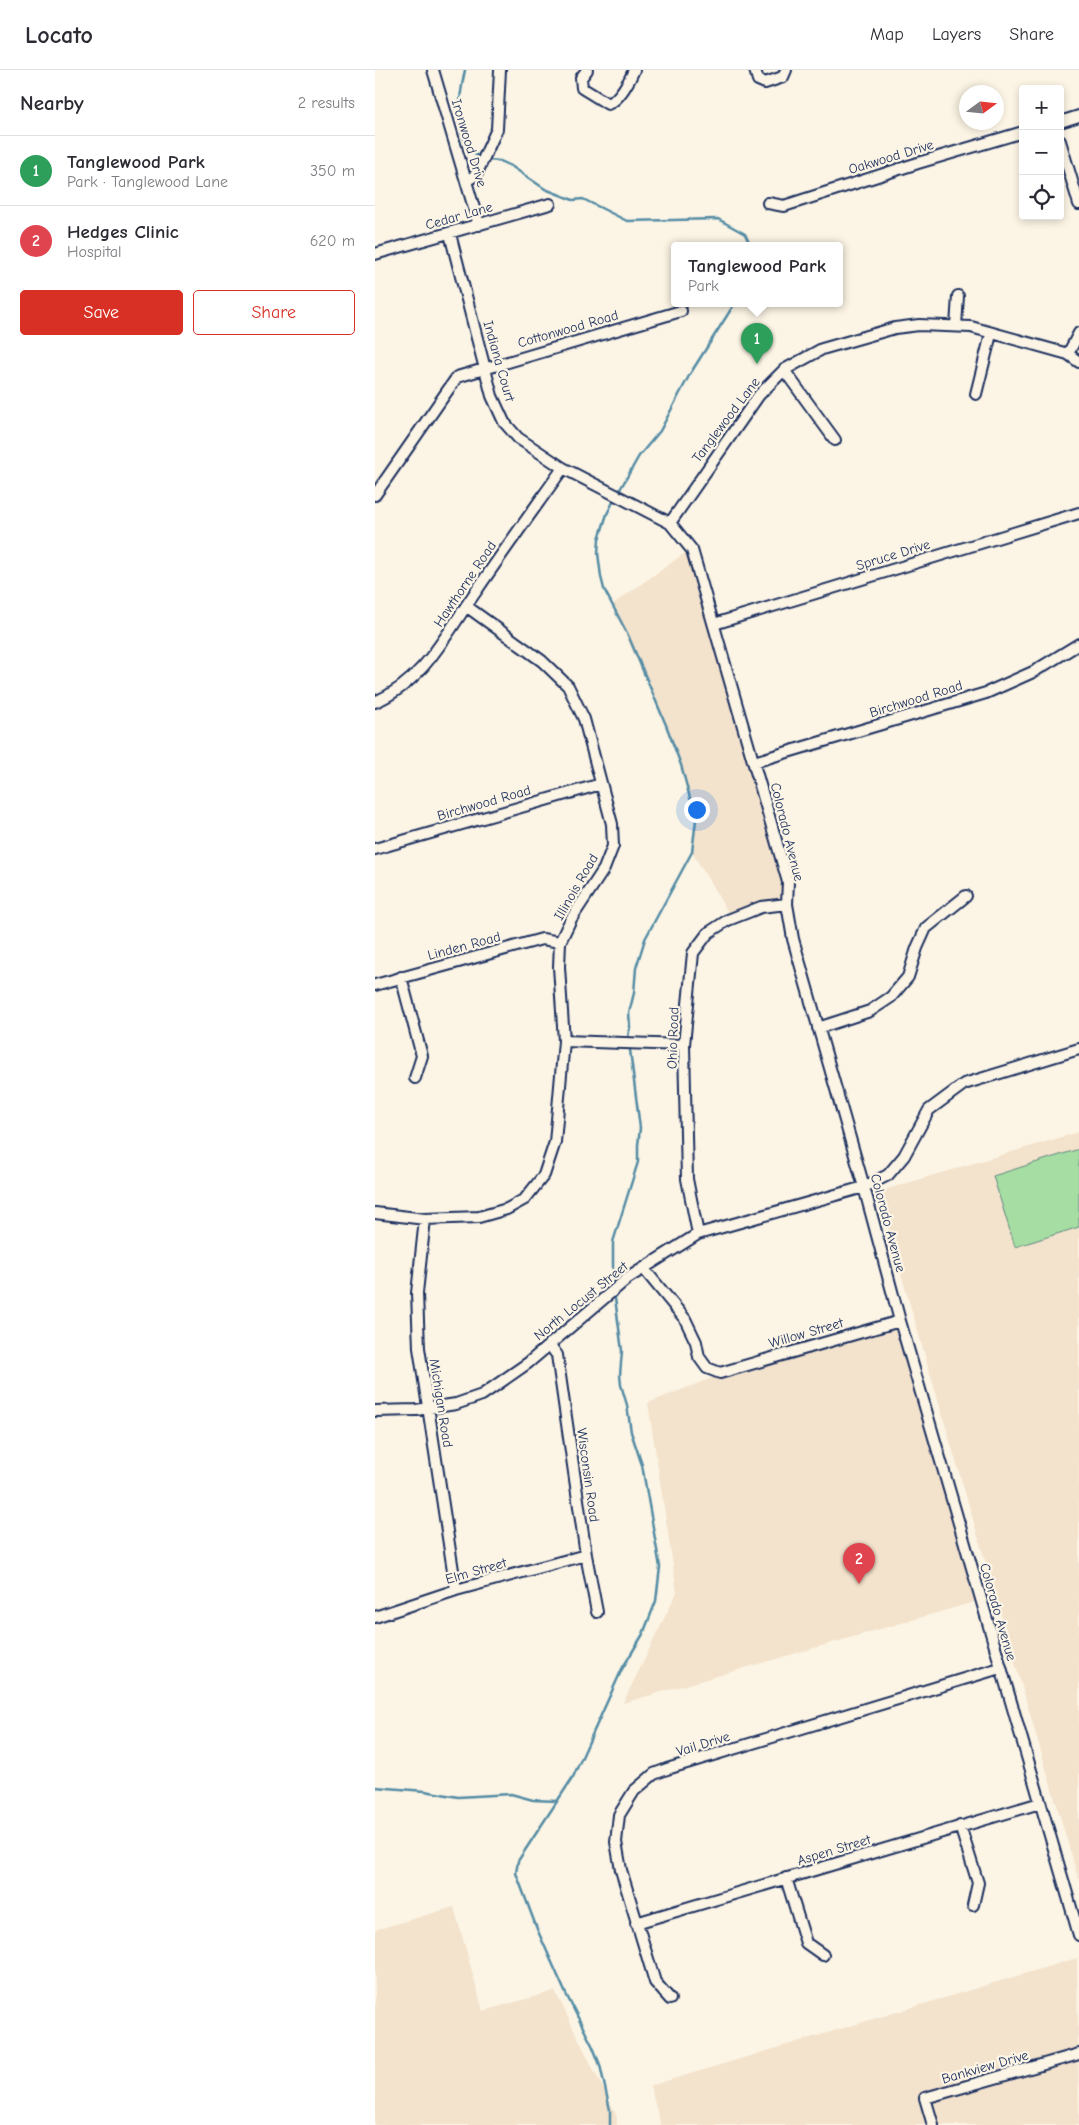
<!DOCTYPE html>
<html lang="en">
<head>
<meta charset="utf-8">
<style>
  body { margin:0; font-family:"Comic Neue",sans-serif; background:#f2f2f3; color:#2b2b33 }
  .controls { position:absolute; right:15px; top:15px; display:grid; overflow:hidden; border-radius:5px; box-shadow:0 2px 8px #0003 }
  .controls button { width:45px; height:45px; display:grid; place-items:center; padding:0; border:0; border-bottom:1px solid #e1e1e2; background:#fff; color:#2b2b33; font:25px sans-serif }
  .compass { position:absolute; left:584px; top:15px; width:45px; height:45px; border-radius:50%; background:#fff; box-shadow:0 2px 8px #0003; rotate:75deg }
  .you { position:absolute; left:321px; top:739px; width:18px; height:18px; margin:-12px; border:4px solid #fff; border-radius:50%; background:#1a73e8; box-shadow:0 0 0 8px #1a73e833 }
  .badge { display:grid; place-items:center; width:32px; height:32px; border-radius:50%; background:#d93025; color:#fff; font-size:16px; font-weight:700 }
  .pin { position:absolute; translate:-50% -41px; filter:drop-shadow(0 1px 2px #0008) }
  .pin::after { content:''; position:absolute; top:26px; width:18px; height:15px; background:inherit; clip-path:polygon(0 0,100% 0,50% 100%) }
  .popup { position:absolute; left:296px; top:172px; width:172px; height:65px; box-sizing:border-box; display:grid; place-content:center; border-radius:5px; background:#fff; filter:drop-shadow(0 1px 4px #0005); font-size:16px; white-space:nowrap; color:#7c7c81 }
  .popup b { font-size:19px; color:#2b2b33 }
  .popup::after { content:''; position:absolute; left:50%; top:100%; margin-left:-10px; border:10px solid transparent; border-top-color:#fff }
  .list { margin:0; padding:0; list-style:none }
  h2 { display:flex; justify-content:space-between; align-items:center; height:65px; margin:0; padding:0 20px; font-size:21px }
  h2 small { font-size:16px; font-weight:400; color:#7c7c81 }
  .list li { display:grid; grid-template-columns:32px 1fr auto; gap:15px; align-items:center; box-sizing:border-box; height:70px; padding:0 20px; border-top:1px solid #e1e1e2 }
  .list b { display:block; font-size:19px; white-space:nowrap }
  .list p { margin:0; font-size:16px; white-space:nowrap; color:#7c7c81 }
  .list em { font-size:16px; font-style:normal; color:#7c7c81 }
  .actions { display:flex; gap:10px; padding:15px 20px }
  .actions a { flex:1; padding:11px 0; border:1px solid #d93025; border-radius:5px; text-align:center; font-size:18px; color:#d93025 }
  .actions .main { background:#d93025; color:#fff }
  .icon { flex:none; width:28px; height:28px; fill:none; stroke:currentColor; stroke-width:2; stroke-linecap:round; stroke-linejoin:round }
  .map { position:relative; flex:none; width:704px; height:2055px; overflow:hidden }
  header { display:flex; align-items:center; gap:30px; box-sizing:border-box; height:70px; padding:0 25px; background:#fff; border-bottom:1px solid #e1e1e2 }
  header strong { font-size:24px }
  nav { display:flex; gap:28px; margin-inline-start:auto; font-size:18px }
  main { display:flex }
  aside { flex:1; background:#fff }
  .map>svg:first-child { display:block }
  .built { fill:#f3e2cc }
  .green { fill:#a5dda2; stroke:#608680 }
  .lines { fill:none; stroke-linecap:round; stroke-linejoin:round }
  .stream { stroke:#548ca5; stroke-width:2.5 }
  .minor-casing { stroke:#1b2f5e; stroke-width:14 }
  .minor { stroke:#fcf5e5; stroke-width:10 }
  .labels { text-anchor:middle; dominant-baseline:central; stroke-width:4.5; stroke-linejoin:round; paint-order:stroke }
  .street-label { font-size:14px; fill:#1b2f5e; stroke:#fcf5e5 }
</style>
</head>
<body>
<header>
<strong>Locato</strong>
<nav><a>Map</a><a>Layers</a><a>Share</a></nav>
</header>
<main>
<aside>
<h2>Nearby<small>2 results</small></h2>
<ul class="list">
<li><span class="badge" style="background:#2e9e5b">1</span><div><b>Tanglewood Park</b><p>Park · Tanglewood Lane</p></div><em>350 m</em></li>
<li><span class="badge" style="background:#e0444e">2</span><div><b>Hedges Clinic</b><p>Hospital</p></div><em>620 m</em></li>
</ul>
<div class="actions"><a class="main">Save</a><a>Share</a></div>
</aside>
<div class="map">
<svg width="704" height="2055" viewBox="0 0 704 2055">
  <rect width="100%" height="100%" fill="#fcf5e5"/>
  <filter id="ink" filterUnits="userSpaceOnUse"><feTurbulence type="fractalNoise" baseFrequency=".02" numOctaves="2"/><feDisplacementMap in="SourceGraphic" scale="10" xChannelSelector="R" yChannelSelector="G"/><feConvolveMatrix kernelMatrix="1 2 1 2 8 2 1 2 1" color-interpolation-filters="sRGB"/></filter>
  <g filter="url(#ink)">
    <path class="built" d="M314 480 411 812 409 837 358 851 317 782 321 750 306 695 291 655 237 535Z
      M704 1062V1811L502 1122Z
      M524 1254 603 1531 248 1633 302 1522 273 1333 342 1306Z
      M79 1837 108 1941 180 1921 242 2047V2055H0V1860Z
      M702 1888 704 2055H286L275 2016Z"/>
    <path class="green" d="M704 1079V1157L640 1177 618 1106Z"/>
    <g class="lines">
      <path class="stream" d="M90 0C84 28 77 64 101 85
        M101 85 106 88
        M111 90 125 91 136 96 170 119 198 130 208 129 252 151 343 149 370 164 375 175
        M243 423 264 386 285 361 315 304 360 233
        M240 428 232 444 224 469 223 483 226 507 229 519 253 565 291 655 306 695 321 750 317 782 270 869 261 898 259 923 254 943 255 957 253 967
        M238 1214V1172L263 1092V1075L265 1058 255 980
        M0 1717 50 1721 83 1727 136 1724 158 1730 182 1731
        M235 2055V2040L225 1995 218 1977 191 1924 162 1859 141 1803 143 1791 198 1707 247 1599 268 1564 281 1531 285 1497 267 1395 256 1362 252 1335 246 1315 245 1305 247 1281 240 1228"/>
      <defs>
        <path id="minor" d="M58 0 104 155
          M212 0 206 8 207 18 233 34C244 30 255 10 259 0
          M380 0 383 10 390 13 408 7 411 0
          M685 52 704 46
          M685 71 704 134
          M91 111 101 105 122 59 125 0
          M393 133 409 136 543 93 648 62
          M75 164 117 326 129 352 143 368 188 398 295 453 317 480 413 812 412 834 418 869 489 1117 525 1251 704 1865
          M0 184 175 134
          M581 256 583 226
          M693 284 704 263
          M409 300 460 370
          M601 324 616 264
          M0 425 82 307 306 241
          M295 453 384 325 409 300 447 279 520 258 544 255 596 257 693 284 704 292
          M339 554 704 443
          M0 632C50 611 72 562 102 520 130 479 159 439 188 398
          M379 692 611 623 658 602 704 574
          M0 779 226 714
          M26 907 47 986 40 1008
          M0 915 167 869 185 872
          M443 958 495 941 516 927 533 907 542 878 551 858 591 826
          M189 971 309 975
          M0 1143 50 1149 104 1147 132 1139 150 1129 169 1105 180 1072 189 971 184 897 185 872 196 849 229 799 238 776 237 754 209 649 193 616 167 591 91 536
          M50 1149 42 1223 44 1278 81 1520
          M323 1164 312 1109 309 975 318 883 333 863 353 850 386 837 412 834
          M269 1199 310 1249 321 1272 324 1287 332 1298 345 1303 525 1251
          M174 1274 182 1285 211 1485 222 1542
          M0 1341 41 1340 81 1334 107 1325 153 1293 253 1208 323 1164 489 1117 513 1105 529 1086 554 1040 589 1014 704 979
          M0 1547 81 1520 211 1485
          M585 1756 603 1813 598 1835
          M411 1808 431 1873 448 1885
          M261 1853 665 1733
          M295 1929 280 1912 246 1800 241 1772 244 1745 259 1721 279 1704 292 1699 625 1598
          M558 2055 550 2028 704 1984"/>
      </defs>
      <use href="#minor" class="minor-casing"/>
      <use href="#minor" class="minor"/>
    </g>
  </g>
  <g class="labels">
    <g class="street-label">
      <text transform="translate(94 73) rotate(73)">Ironwood Drive</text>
      <text transform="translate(516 87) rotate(-17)">Oakwood Drive</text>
      <text transform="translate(84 146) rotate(-16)">Cedar Lane</text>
      <text transform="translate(193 259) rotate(-16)">Cottonwood Road</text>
      <text transform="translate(124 291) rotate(74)">Indiana Court</text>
      <text transform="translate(351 350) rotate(-53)">Tanglewood Lane</text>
      <text transform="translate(518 485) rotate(-17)">Spruce Drive</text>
      <text transform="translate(90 514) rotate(-56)">Hawthorne Road</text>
      <text transform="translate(541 629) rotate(-17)">Birchwood Road</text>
      <text transform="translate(109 733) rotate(-16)">Birchwood Road</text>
      <text transform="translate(412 762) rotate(76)">Colorado Avenue</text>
      <text transform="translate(201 817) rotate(-60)">Illinois Road</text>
      <text transform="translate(89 876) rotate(-15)">Linden Road</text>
      <text transform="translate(298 968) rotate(-88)">Ohio Road</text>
      <text transform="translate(513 1153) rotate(75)">Colorado Avenue</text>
      <text transform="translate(206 1231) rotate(-39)">North Locust Street</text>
      <text transform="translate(431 1263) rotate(-16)">Willow Street</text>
      <text transform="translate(66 1333) rotate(81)">Michigan Road</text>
      <text transform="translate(213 1405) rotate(82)">Wisconsin Road</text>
      <text transform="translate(101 1501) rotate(-16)">Elm Street</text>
      <text transform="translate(623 1542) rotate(74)">Colorado Avenue</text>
      <text transform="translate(328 1674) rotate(-17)">Vail Drive</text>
      <text transform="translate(459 1780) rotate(-17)">Aspen Street</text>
      <text transform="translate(610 1997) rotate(-16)">Bankview Drive</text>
    </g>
  </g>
</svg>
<div class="controls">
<button>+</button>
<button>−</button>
<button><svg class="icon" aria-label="locate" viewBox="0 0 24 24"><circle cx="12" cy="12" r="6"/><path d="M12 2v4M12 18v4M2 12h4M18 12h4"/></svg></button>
</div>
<svg class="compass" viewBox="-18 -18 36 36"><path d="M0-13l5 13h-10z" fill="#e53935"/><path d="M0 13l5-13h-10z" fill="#7c7c81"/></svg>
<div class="you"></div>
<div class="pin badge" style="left:382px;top:294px;background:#2e9e5b">1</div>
<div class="popup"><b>Tanglewood Park</b>Park</div>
<div class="pin badge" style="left:484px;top:1514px;background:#e0444e">2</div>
</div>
</main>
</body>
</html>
